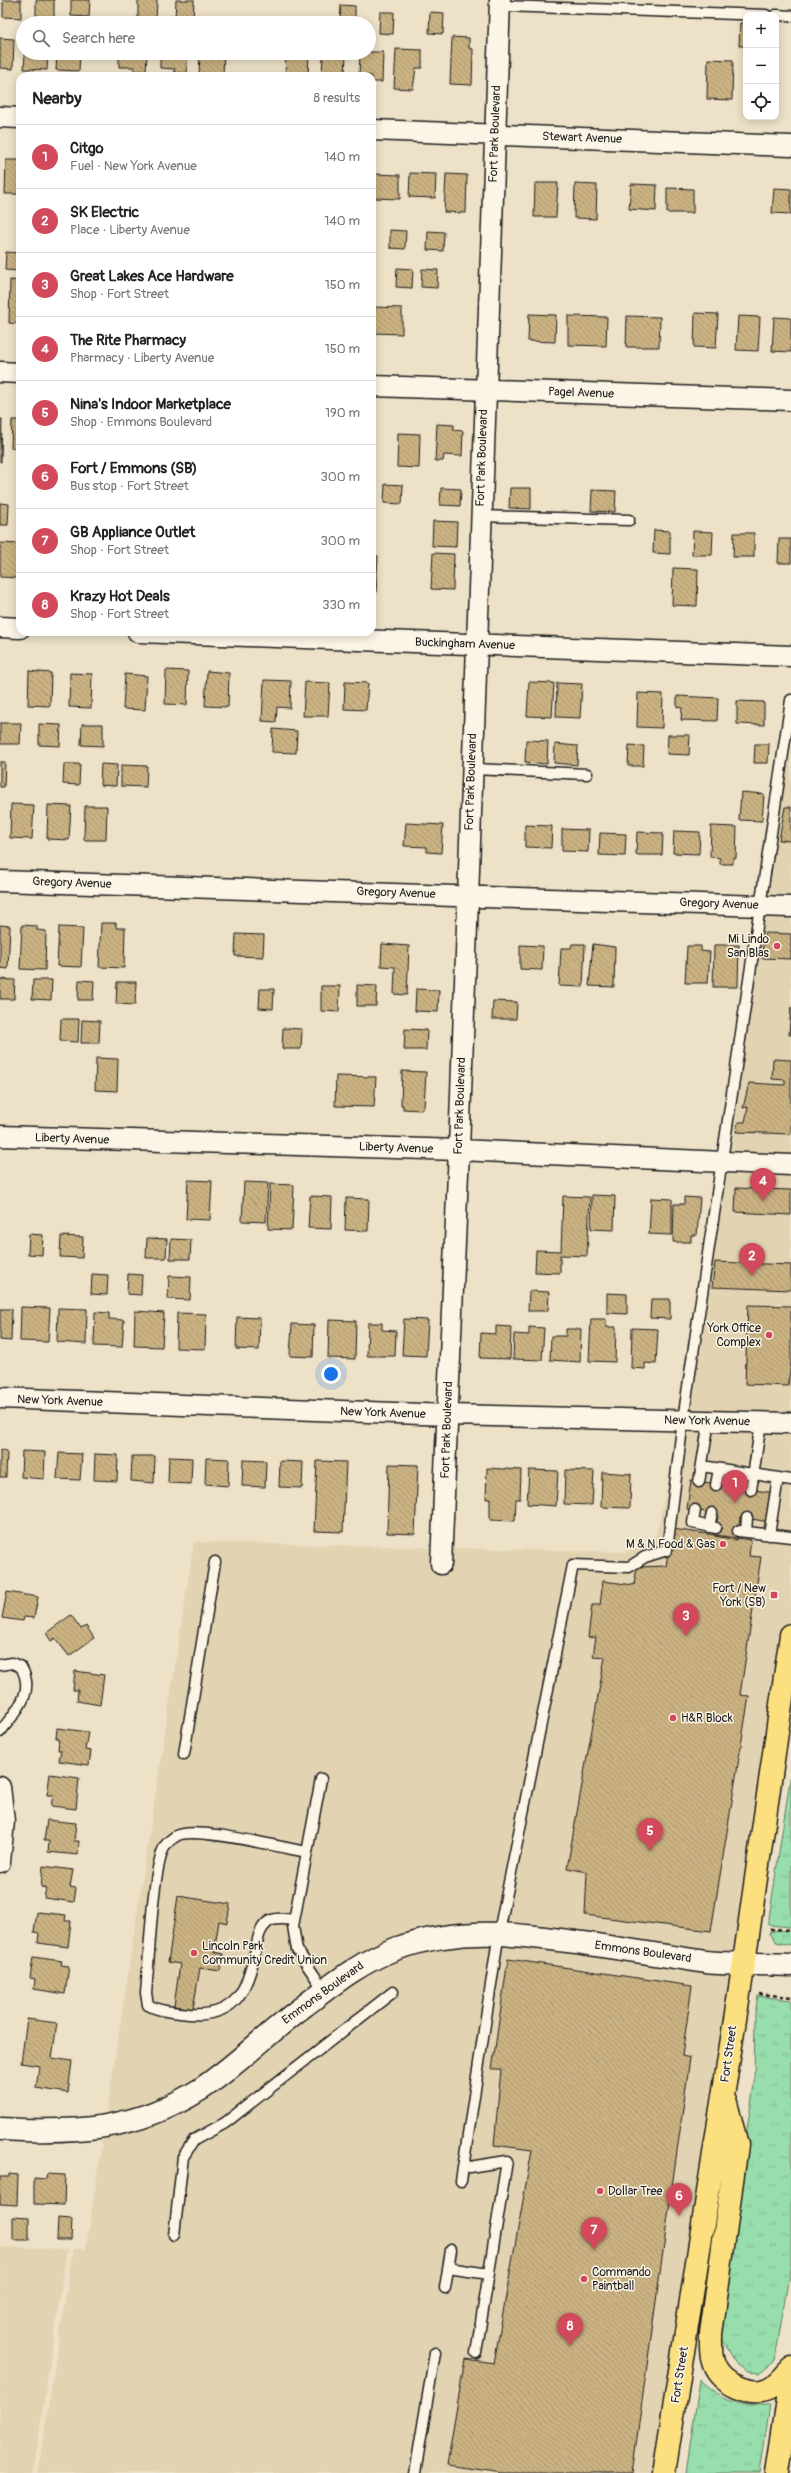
<!DOCTYPE html>
<html lang="en">
<head>
<meta charset="utf-8">
<style>
  body { margin:0; font-family:Pangolin,sans-serif; background:#f2f2f2; color:#222 }
  .controls { position:absolute; right:12px; top:12px; display:grid; overflow:hidden; border-radius:8px; box-shadow:0 2px 10px #0003 }
  .controls button { width:36px; height:36px; display:grid; place-items:center; padding:0; border:0; border-bottom:1px solid #e0e0e0; background:#fff; color:#222; font:20px sans-serif }
  .you { position:absolute; left:331px; top:1374px; width:14px; height:14px; margin:-10px; border:3px solid #fff; border-radius:50%; background:#1a73e8; box-shadow:0 0 0 6px #1a73e833 }
  .badge { display:grid; place-items:center; width:26px; height:26px; border-radius:50%; background:#d1495b; color:#fff; font-size:13px; font-weight:700 }
  .pin { position:absolute; translate:-50% -33px; filter:drop-shadow(0 1px 2px #0008) }
  .pin::after { content:''; position:absolute; top:21px; width:14px; height:12px; background:inherit; clip-path:polygon(0 0,100% 0,50% 100%) }
  .list { margin:0; padding:0; list-style:none }
  h2 { display:flex; justify-content:space-between; align-items:center; height:52px; margin:0; padding:0 16px; font-size:17px }
  h2 small { font-size:13px; font-weight:400; color:#767676 }
  .list li { display:grid; grid-template-columns:26px 1fr auto; gap:12px; align-items:center; box-sizing:border-box; height:64px; padding:0 16px; border-top:1px solid #e0e0e0 }
  .list b { display:block; font-size:15px; white-space:nowrap }
  .list p { margin:0; font-size:13px; white-space:nowrap; color:#767676 }
  .list em { font-size:13px; font-style:normal; color:#767676 }
  .icon { flex:none; width:22px; height:22px; fill:none; stroke:currentColor; stroke-width:2; stroke-linecap:round; stroke-linejoin:round }
  .map { position:relative; flex:none; width:791px; height:2473px; overflow:hidden }
  .search { position:absolute; background:#fff; box-shadow:0 2px 10px #0003; left:16px; top:16px; width:360px; height:44px; display:flex; align-items:center; gap:10px; box-sizing:border-box; padding:0 14px; border-radius:22px; color:#767676; font-size:15px }
  .panel { position:absolute; background:#fff; box-shadow:0 2px 10px #0003; left:16px; top:72px; width:360px; height:564px; border-radius:12px }
  .map>svg:first-child { display:block }
  .built { fill:#e2d3b2 }
  .grass { fill:url(#grass-tufts); stroke:#5a7d64 }
  .building { fill:url(#building-back-hatch); stroke:#1c1c1c }
  .lines { fill:none; stroke-linecap:round; stroke-linejoin:round }
  .lane-casing { stroke:#1c1c1c; stroke-width:13 }
  .street-casing { stroke:#1c1c1c; stroke-width:23 }
  .secondary-casing { stroke:#1c1c1c; stroke-width:25 }
  .primary-casing { stroke:#1c1c1c; stroke-width:25 }
  .path { stroke:#1c1c1c; stroke-width:2.5; stroke-dasharray:4 3; stroke-linecap:butt }
  .lane { stroke:#fcf5e5; stroke-width:10 }
  .street { stroke:#fcf5e5; stroke-width:20 }
  .secondary { stroke:#fcf5e5; stroke-width:22 }
  .primary { stroke:#fce080; stroke-width:22 }
  .poi-dot { fill:#d1495b; stroke:#fcf5e5; stroke-width:1.5 }
  .labels { text-anchor:middle; dominant-baseline:central; stroke-width:3; stroke-linejoin:round; paint-order:stroke }
  .street-label { font-size:12px; fill:#1c1c1c; stroke:#fcf5e5 }
  .poi-label { font-size:12px; fill:#1c1c1c; stroke:#fcf5e5; text-anchor:end }
</style>
</head>
<body>
<div class="map">
<svg width="791" height="2473" viewBox="0 0 791 2473">
  <defs>
    <pattern id="grass-tufts" width="24" height="20" patternUnits="userSpaceOnUse"><rect width="24" height="20" fill="#98deac"/><path d="M3 7l-1-3M5 7V3M7 7l1-3M15 17l-1-3M17 17v-4M19 17l1-3" fill="none" stroke="#82be93"/></pattern>
    <pattern id="building-back-hatch" width="6" height="6" patternUnits="userSpaceOnUse"><rect width="6" height="6" fill="#cab282"/><path d="M-1 5l2 2M0 0l6 6M5-1l2 2" fill="none" stroke="#ad9870"/></pattern>
  </defs>
  <rect width="100%" height="100%" fill="#ede1c7"/>
  <filter id="ink" filterUnits="userSpaceOnUse"><feTurbulence type="fractalNoise" baseFrequency=".025" numOctaves="2"/><feDisplacementMap in="SourceGraphic" scale="8" xChannelSelector="R" yChannelSelector="G"/><feConvolveMatrix kernelMatrix="1 2 1 2 8 2 1 2 1" color-interpolation-filters="sRGB"/></filter>
  <g filter="url(#ink)">
    <path class="built" d="M791 700V1635L664 2473H38L73 2249H86L194 1542 625 1552 641 1546 656 1535 683 1420Z
      M0 2247 67 2249 33 2473H0Z"/>
    <path class="grass" d="M791 1773V1927L768 1925Z
      M779 1930 791 1932V1945L776 1942 769 1932Z
      M758 1996 791 2000V2263L775 2360 759 2373 747 2372 737 2365 721 2337V2294L754 2085 755 2014Z
      M700 2380C721 2400 741 2406 770 2405L760 2473H686Z"/>
    <path class="building" d="M3 0H21V18L3 17Z
      M36 0H54V17L36 16Z
      M71 0H90L89 17 71 16Z
      M138 0H157L156 20 138 19Z
      M176 0H194L193 20 175 19Z
      M341 5 355 6V23H340Z
      M380 12H394L393 34 379 33Z
      M430 12 444 13 443 34 429 33Z
      M740 23 746 24V46H739Z
      M452 37 469 38V48L473 49 472 85 450 84Z
      M0 38 14 39 13 69 0 68Z
      M396 49 422 50V68H416L413 89 394 88Z
      M369 52H383L382 82H372V76H359L360 53Z
      M25 53H48L47 70 24 69Z
      M57 53H80L79 71 56 70Z
      M119 53H147L146 71H134V67H119Z
      M160 53H188L187 73H174L175 69 160 68Z
      M200 53H224L223 76H199Z
      M286 53H309L308 76H285Z
      M323 53H346L345 76H322Z
      M708 59 733 60 732 100 707 99Z
      M745 61H746V97H744Z
      M6 160H20V194H5Z
      M410 173 436 174 435 198 409 197Z
      M374 174 400 175V199L373 198Z
      M446 174 467 175 466 213 444 212Z
      M535 183H558L556 217H534Z
      M575 184 597 185 596 219 574 218Z
      M631 184 657 185 656 211 629 209Z
      M667 188 693 189V213H667Z
      M774 188 791 189V214L772 213Z
      M390 230 406 231 405 249 390 248Z
      M428 231 444 232 443 251 427 250Z
      M6 252 20 253V271L5 270Z
      M397 268 413 269 412 288 396 287Z
      M422 269 438 270 437 288 421 287Z
      M10 280 20 281V324L9 323Z
      M373 307 402 308V334L372 333Z
      M695 313 718 314 716 348 694 347Z
      M529 314 556 315 555 342 528 341Z
      M568 316 607 317 606 346 568 345Z
      M627 316 660 317 659 347H626Z
      M738 316 760 317 758 351 736 350Z
      M774 317 791 318V352L772 351Z
      M0 419H2L1 462H0Z
      M12 420H20V448H11Z
      M437 424 454 425V430L463 431 462 456 444 455 443 461H435Z
      M398 433 420 434 419 468 397 467Z
      M372 481 376 482 375 502H372Z
      M385 484 403 485 402 504 384 503Z
      M441 488 461 489 460 506 440 505Z
      M510 488H531V509L509 508Z
      M592 490 616 491 615 512 591 511Z
      M0 503 9 504 8 525H0Z
      M433 521 457 522 456 547 432 546Z
      M654 530 670 531V554L653 553Z
      M693 531 713 532 712 555H692Z
      M734 533H754V557H733Z
      M779 539H791V563H778Z
      M0 543 20 544V578L0 577Z
      M433 553 454 554 453 590 431 589Z
      M372 555 378 556 376 594H372Z
      M673 568 698 569 697 606 672 605Z
      M166 670 188 671 187 705 165 704Z
      M29 671 51 673 50 706 28 705Z
      M207 671 229 673 228 707 205 706Z
      M70 673 92 674 91 708 69 707Z
      M125 674 147 676 145 710 123 709Z
      M264 680 291 681 290 708 277 707 276 722 262 721Z
      M305 682 330 683 328 716H303Z
      M345 682 368 683 366 710 344 709Z
      M529 682 554 683 552 717 527 716Z
      M557 683 582 684 580 718 556 717Z
      M638 693 663 694 662 728 637 727Z
      M677 696 718 698 717 721 681 720 682 708 677 707Z
      M737 701 764 702V725L737 724Z
      M0 723H21L20 744H0Z
      M39 724 61 725 60 746 39 745Z
      M82 724H103V746L81 745Z
      M273 729 297 731 296 753 272 752Z
      M668 735H690L689 755 667 754Z
      M526 740 548 741 547 764 525 762Z
      M555 744 578 746 577 765 554 763Z
      M755 744H769L768 763H754Z
      M629 745 644 746 643 766H628Z
      M0 762H5L4 787H0Z
      M64 764H80L79 785 63 784Z
      M101 764 117 765 116 786 100 785Z
      M121 765 147 766 146 787 121 786Z
      M741 792 764 794 762 821 739 820Z
      M11 804 34 805 32 839 10 838Z
      M48 805 71 806 69 840 47 839Z
      M85 806H107L106 840H84Z
      M785 807H791V841L779 840Z
      M406 823 443 825 441 853 427 852V847L404 846Z
      M525 825 552 826 551 848 525 847Z
      M711 826 737 827 736 858H733V864H720V858L710 857Z
      M562 829 589 830 588 852 562 851Z
      M674 831 700 832 699 854 673 853Z
      M637 832 663 833 662 855H636Z
      M600 833 626 834 625 856 599 855Z
      M101 923H116V928H125L124 968 99 967Z
      M0 925 10 926 8 969 0 968Z
      M22 925 37 926V930L46 931 45 970 20 969Z
      M59 927 83 928 81 967 57 966Z
      M765 933 791 934V959L761 958Z
      M236 934 264 935 263 957 235 956Z
      M382 944 409 946 407 995 394 994 395 967 381 966Z
      M572 944H585L583 987 559 986 561 948H571Z
      M593 944 615 947 614 987 589 986Z
      M520 945 543 946 542 970 520 969Z
      M714 945H739L738 987H713Z
      M687 946H701V951L710 952 708 983H685Z
      M0 979 15 980 14 999H0Z
      M33 980H52L51 1000 32 999Z
      M79 980 94 981 93 1000H78Z
      M117 982H136L135 1005 116 1004Z
      M357 985 377 986 376 1006H357Z
      M321 986H340L339 1012 321 1011Z
      M260 989H274L273 1009 259 1008Z
      M416 989 439 990 438 1012 415 1011Z
      M493 1001 517 1002 516 1019H492Z
      M791 1007V1035H789Z
      M61 1019H79L78 1042 60 1041Z
      M82 1020 100 1021 99 1043H81Z
      M283 1028 302 1029 301 1049H282Z
      M405 1029 427 1030 426 1050H404Z
      M96 1058 118 1059 117 1091 95 1090Z
      M773 1059 791 1060V1134L736 1132 738 1122H745L748 1107 743 1108 749 1083 785 1085V1080L772 1079Z
      M402 1071 426 1072 424 1107 421 1110 403 1109V1105H401Z
      M336 1076 376 1077 374 1107 335 1106Z
      M188 1180 212 1181 210 1220 186 1219Z
      M244 1182 268 1183 266 1222 242 1221Z
      M270 1184 294 1185 292 1230 268 1229Z
      M736 1188 791 1190V1215L735 1212Z
      M592 1195 615 1196 614 1230 591 1229Z
      M310 1196 332 1197 331 1229 308 1228Z
      M563 1196 590 1197 587 1256 560 1255V1273L535 1272 536 1250 561 1251Z
      M684 1197 700 1198 697 1235H691V1242H673L674 1204H684Z
      M346 1198 369 1199 368 1231 345 1230Z
      M651 1198 672 1199V1235L649 1234Z
      M29 1234 43 1235 42 1255 28 1254Z
      M61 1236 83 1237 82 1258 60 1257Z
      M147 1238 167 1239 166 1258H146Z
      M171 1239 191 1240 190 1259H170Z
      M715 1262 791 1265V1290L712 1287Z
      M92 1274 108 1275 107 1295 91 1294Z
      M128 1274 142 1275 141 1295 127 1294Z
      M169 1276 191 1277 190 1300 168 1299Z
      M529 1291 549 1292 548 1311H528Z
      M607 1293 627 1294V1314L607 1313Z
      M651 1299H670V1319L650 1318Z
      M748 1305 791 1306V1363L788 1386 745 1384Z
      M21 1307 50 1308 48 1342 20 1341Z
      M58 1308 87 1309 86 1344 57 1342Z
      M0 1309H12L11 1341 0 1340Z
      M135 1311 164 1313 162 1347 134 1346Z
      M95 1312 109 1313V1319L124 1320 122 1347 94 1346Z
      M177 1313 206 1314 205 1349 176 1348Z
      M237 1317 260 1318 259 1350 236 1349Z
      M404 1319 428 1320 426 1356 402 1355Z
      M591 1319H606V1327H616L615 1362 589 1361Z
      M329 1320 356 1321 355 1359 328 1358Z
      M368 1323H382V1330L396 1331 395 1356H367Z
      M292 1324 314 1325 313 1357 290 1356Z
      M496 1326 511 1327 510 1359 480 1358 481 1333 496 1334Z
      M529 1327 544 1328 542 1360 513 1359 514 1334 529 1335Z
      M632 1328 658 1329 656 1364 645 1363V1369L631 1368Z
      M566 1329H581L580 1362 550 1360 551 1336H566Z
      M0 1450 7 1451 6 1477H0Z
      M22 1451 45 1452 44 1479 21 1477Z
      M59 1453 82 1454 80 1480 57 1479Z
      M95 1454 118 1455 117 1481 94 1480Z
      M132 1456H155L154 1483 131 1481Z
      M169 1457 192 1458 191 1484 168 1483Z
      M206 1458 229 1459 228 1486 205 1484Z
      M243 1460 266 1461 265 1487 242 1486Z
      M280 1461 303 1462 302 1488 279 1487Z
      M317 1461 346 1462 343 1532 314 1531Z
      M389 1464 418 1465 415 1534 387 1533Z
      M487 1468 521 1470 520 1499H516L515 1521 490 1520V1498L486 1499Z
      M529 1470 558 1471 556 1506 527 1504Z
      M565 1470 594 1471 592 1505 564 1504Z
      M602 1472 631 1474 630 1508 601 1507Z
      M691 1480 774 1493 769 1522 740 1517 737 1540 715 1536 718 1514 687 1509Z
      M672 1529 751 1540 749 1556 761 1557 740 1695 749 1696 711 1931 585 1915 587 1872 567 1868 605 1657 593 1656 596 1637 588 1638 592 1605H600L603 1581 634 1585 637 1567 666 1566Z
      M7 1592 38 1597 34 1618 24 1617 23 1621 2 1618Z
      M71 1615 81 1629 86 1626 94 1638 69 1656 55 1638 51 1641 46 1633Z
      M75 1671 104 1675 100 1705 77 1701 78 1690H73Z
      M57 1728 88 1732 85 1750 91 1751 89 1765 59 1761 61 1750H58L59 1739 56 1738Z
      M50 1774 79 1778 76 1809 51 1806 53 1795H47Z
      M47 1820 76 1823 74 1841H79L78 1855 48 1852 49 1841H44Z
      M43 1866 73 1870 70 1887 76 1888 74 1902 44 1898 46 1888 41 1887Z
      M178 1896 230 1904 227 1923 219 1921 214 1952 223 1954 220 1971 200 1968 193 2009 174 2006 180 1964 168 1962Z
      M37 1912 66 1915 65 1921H71L68 1947 38 1943 39 1933 34 1932Z
      M33 1957 62 1961 61 1965 69 1966 65 1994 34 1989 35 1979 30 1978Z
      M508 1959 692 1986 682 2056 690 2058 632 2473H502L447 2465 465 2359 494 2363 532 2150 494 2145 501 2069H492Z
      M27 2019 57 2023 52 2058 72 2061 68 2093 36 2088 39 2066 21 2063Z
      M9 2174 18 2175 17 2205 0 2204V2177H9Z
      M47 2174 65 2175 64 2205 34 2204V2178L46 2179Z
      M13 2217 29 2218V2240H13Z
      M58 2218 72 2219 71 2240H57Z"/>
    <g class="lines">
      <defs>
        <path id="lane" d="M500 6 766 15
          M776 15 791 16
          M480 516 629 520
          M472 769 587 774
          M702 1466 791 1480
          M699 1482 709 1421
          M716 1485 719 1469
          M751 1490 761 1422
          M695 1510 693 1523 716 1528
          M709 1527 712 1513
          M738 1531 791 1537
          M746 1532 747 1518
          M769 1535 778 1478
          M0 1665 12 1663 21 1667C36 1693 16 1711 0 1732
          M184 1754 215 1562
          M321 1779 293 1926 297 1950 324 1990
          M294 1920C286 1919 275 1917 268 1922 259 1929 258 1939 256 1949 247 1989 237 2018 189 2014 174 2012 161 2012 148 2005L146 1993C149 1964 152 1867 165 1846 167 1843 173 1838 176 1836 193 1825 283 1848 307 1852
          M463 2168 507 2161 476 2353
          M461 2181 499 1932 573 1565 629 1567 645 1557 667 1550 683 1420 791 700
          M174 2235 183 2157 194 2140 225 2123 393 1992
          M448 2268 489 2274
          M445 2288 451 2250
          M415 2473 435 2353"/>
        <path id="street" d="M0 117 20 118
          M372 130 791 146
          M0 372 20 373
          M372 386 791 400
          M0 627 20 628
          M138 632 791 656
          M0 881 791 907
          M0 1136 459 1150 791 1165
          M0 1398 448 1415 791 1423
          M441 1564 459 1150 500 0
          M0 1787 4 1821 0 1862"/>
        <path id="secondary" d="M0 2129C75 2133 135 2131 201 2089 237 2065 269 2032 304 2006 333 1984 363 1960 398 1948 464 1926 516 1934 583 1943 624 1949 665 1956 706 1962 733 1965 763 1963 791 1965"/>
        <path id="primary" d="M726 2103 737 2145 711 2334C711 2344 710 2355 714 2365 721 2384 752 2398 771 2388 779 2384 785 2375 791 2369
          M664 2473 744 1962 791 1635
          M777 2473 791 2379"/>
      </defs>
      <use href="#lane" class="lane-casing"/>
      <use href="#street" class="street-casing"/>
      <use href="#secondary" class="secondary-casing"/>
      <use href="#primary" class="primary-casing"/>
      <path class="path" d="M770 1929 791 1930
        M759 1994 791 1997"/>
      <use href="#lane" class="lane"/>
      <use href="#street" class="street"/>
      <use href="#secondary" class="secondary"/>
      <use href="#primary" class="primary"/>
    </g>
  </g>
  <g class="poi-dot">
    <circle cx="777" cy="946" r="4"/>
    <circle cx="769" cy="1335" r="4"/>
    <circle cx="723" cy="1544" r="4"/>
    <rect x="770" y="1591" width="8" height="8" rx="2"/>
    <circle cx="673" cy="1718" r="4"/>
    <circle cx="194" cy="1953" r="4"/>
    <circle cx="600" cy="2191" r="4"/>
    <circle cx="584" cy="2279" r="4"/>
  </g>
  <g class="labels">
    <g class="street-label">
      <text transform="translate(495 134) rotate(-88)">Fort Park Boulevard</text>
      <text transform="translate(582 138) rotate(2)">Stewart Avenue</text>
      <text transform="translate(581 393) rotate(2)">Pagel Avenue</text>
      <text transform="translate(482 458) rotate(-88)">Fort Park Boulevard</text>
      <text transform="translate(465 644) rotate(2)">Buckingham Avenue</text>
      <text transform="translate(471 782) rotate(-88)">Fort Park Boulevard</text>
      <text transform="translate(72 883) rotate(2)">Gregory Avenue</text>
      <text transform="translate(396 893) rotate(2)">Gregory Avenue</text>
      <text transform="translate(719 904) rotate(2)">Gregory Avenue</text>
      <text transform="translate(460 1106) rotate(-88)">Fort Park Boulevard</text>
      <text transform="translate(72 1139) rotate(2)">Liberty Avenue</text>
      <text transform="translate(396 1148) rotate(2)">Liberty Avenue</text>
      <text transform="translate(60 1401) rotate(2)">New York Avenue</text>
      <text transform="translate(383 1413) rotate(2)">New York Avenue</text>
      <text transform="translate(707 1421) rotate(1)">New York Avenue</text>
      <text transform="translate(447 1430) rotate(-88)">Fort Park Boulevard</text>
      <text transform="translate(643 1952) rotate(8)">Emmons Boulevard</text>
      <text transform="translate(323 1993) rotate(-36)">Emmons Boulevard</text>
      <text transform="translate(729 2054) rotate(-82)">Fort Street</text>
      <text transform="translate(680 2375) rotate(-81)">Fort Street</text>
    </g>
    <g class="poi-label">
      <text x="769" y="939">Mi Lindo<tspan x="769" dy="14">San Blas</tspan></text>
      <text x="761" y="1328">York Office<tspan x="761" dy="14">Complex</tspan></text>
      <text x="715" y="1544">M &amp; N Food &amp; Gas</text>
      <text x="766" y="1588">Fort / New<tspan x="766" dy="14">York (SB)</tspan></text>
      <text x="681" y="1718" text-anchor="start">H&amp;R Block</text>
      <text x="202" y="1946" text-anchor="start">Lincoln Park<tspan x="202" dy="14">Community Credit Union</tspan></text>
      <text x="608" y="2191" text-anchor="start">Dollar Tree</text>
      <text x="592" y="2272" text-anchor="start">Commando<tspan x="592" dy="14">Paintball</tspan></text>
    </g>
  </g>
</svg>
<div class="controls">
<button>+</button>
<button>−</button>
<button><svg class="icon" aria-label="locate" viewBox="0 0 24 24"><circle cx="12" cy="12" r="6"/><path d="M12 2v4M12 18v4M2 12h4M18 12h4"/></svg></button>
</div>
<div class="you"></div>
<div class="pin badge" style="left:735px;top:1503px">1</div>
<div class="pin badge" style="left:752px;top:1276px">2</div>
<div class="pin badge" style="left:686px;top:1636px">3</div>
<div class="pin badge" style="left:763px;top:1201px">4</div>
<div class="pin badge" style="left:650px;top:1851px">5</div>
<div class="pin badge" style="left:679px;top:2216px">6</div>
<div class="pin badge" style="left:594px;top:2250px">7</div>
<div class="pin badge" style="left:570px;top:2346px">8</div>
<div class="search"><svg class="icon" aria-label="search" viewBox="0 0 24 24"><circle cx="10" cy="10" r="6"/><path d="M15 15l6 6"/></svg>Search here</div>
<section class="panel">
<h2>Nearby<small>8 results</small></h2>
<ul class="list">
<li><span class="badge">1</span><div><b>Citgo</b><p>Fuel · New York Avenue</p></div><em>140 m</em></li>
<li><span class="badge">2</span><div><b>SK Electric</b><p>Place · Liberty Avenue</p></div><em>140 m</em></li>
<li><span class="badge">3</span><div><b>Great Lakes Ace Hardware</b><p>Shop · Fort Street</p></div><em>150 m</em></li>
<li><span class="badge">4</span><div><b>The Rite Pharmacy</b><p>Pharmacy · Liberty Avenue</p></div><em>150 m</em></li>
<li><span class="badge">5</span><div><b>Nina's Indoor Marketplace</b><p>Shop · Emmons Boulevard</p></div><em>190 m</em></li>
<li><span class="badge">6</span><div><b>Fort / Emmons (SB)</b><p>Bus stop · Fort Street</p></div><em>300 m</em></li>
<li><span class="badge">7</span><div><b>GB Appliance Outlet</b><p>Shop · Fort Street</p></div><em>300 m</em></li>
<li><span class="badge">8</span><div><b>Krazy Hot Deals</b><p>Shop · Fort Street</p></div><em>330 m</em></li>
</ul>
</section>
</div>
</body>
</html>
